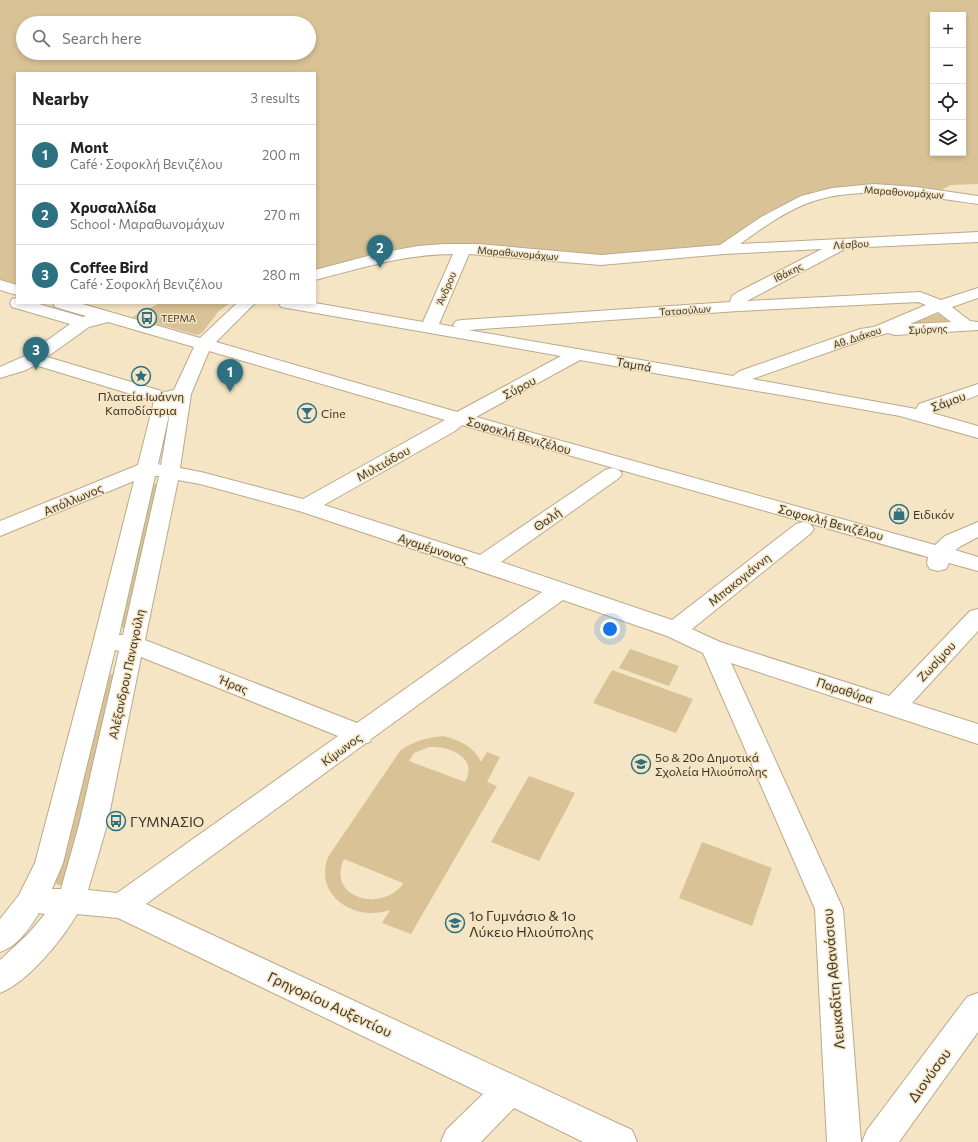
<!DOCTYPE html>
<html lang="en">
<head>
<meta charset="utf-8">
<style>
  body { margin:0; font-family:Commissioner,sans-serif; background:#f6f6f6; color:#222 }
  .controls { position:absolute; right:12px; top:12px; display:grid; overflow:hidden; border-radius:0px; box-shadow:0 2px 6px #0003 }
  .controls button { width:36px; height:36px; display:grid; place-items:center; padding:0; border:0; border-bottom:1px solid #e0e0e0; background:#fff; color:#222; font:20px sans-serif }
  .you { position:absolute; left:610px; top:629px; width:14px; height:14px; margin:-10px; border:3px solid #fff; border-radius:50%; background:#1a73e8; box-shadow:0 0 0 6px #1a73e833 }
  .badge { display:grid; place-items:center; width:26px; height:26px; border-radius:50%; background:#2d7181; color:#fff; font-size:13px; font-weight:700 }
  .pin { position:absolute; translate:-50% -33px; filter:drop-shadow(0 1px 2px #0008) }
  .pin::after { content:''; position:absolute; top:21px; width:14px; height:12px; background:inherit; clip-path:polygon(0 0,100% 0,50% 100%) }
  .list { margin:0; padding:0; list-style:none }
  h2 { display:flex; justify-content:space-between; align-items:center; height:52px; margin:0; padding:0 16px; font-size:17px }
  h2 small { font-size:13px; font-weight:400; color:#767676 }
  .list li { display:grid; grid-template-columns:26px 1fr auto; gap:12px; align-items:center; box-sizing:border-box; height:60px; padding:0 16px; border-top:1px solid #e0e0e0 }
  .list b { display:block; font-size:15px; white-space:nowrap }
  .list p { margin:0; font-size:13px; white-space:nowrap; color:#767676 }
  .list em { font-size:13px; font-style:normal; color:#767676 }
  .icon { flex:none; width:22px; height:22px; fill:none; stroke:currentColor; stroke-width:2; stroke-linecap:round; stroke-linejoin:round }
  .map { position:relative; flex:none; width:978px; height:1142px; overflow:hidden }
  .search { position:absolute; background:#fff; box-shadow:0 2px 6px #0003; left:16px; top:16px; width:300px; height:44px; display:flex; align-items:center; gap:10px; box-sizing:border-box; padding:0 14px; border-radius:22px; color:#767676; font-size:15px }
  .panel { position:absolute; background:#fff; box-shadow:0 2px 6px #0003; left:16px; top:72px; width:300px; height:232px; border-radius:0px }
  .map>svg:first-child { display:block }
  .green { fill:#d9c396; fill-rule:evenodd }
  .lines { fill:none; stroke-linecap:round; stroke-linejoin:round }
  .minor-casing { stroke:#b9aa8b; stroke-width:2 }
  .minor { fill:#fff; fill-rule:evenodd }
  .labels { text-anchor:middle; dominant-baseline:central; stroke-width:3; stroke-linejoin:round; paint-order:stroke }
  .far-street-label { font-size:10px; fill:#3c3629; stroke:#f5e5c4 }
  .far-poi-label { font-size:10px; fill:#3c3629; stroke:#f5e5c4; text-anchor:start }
  .street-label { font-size:12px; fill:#3c3629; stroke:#f5e5c4 }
  .poi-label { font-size:12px; fill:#3c3629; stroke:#f5e5c4; text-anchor:start }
  .near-poi-label { font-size:14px; fill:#3c3629; stroke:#f5e5c4; text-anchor:start }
  .near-street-label { font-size:14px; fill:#3c3629; stroke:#f5e5c4 }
</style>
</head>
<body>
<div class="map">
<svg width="978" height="1142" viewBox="0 0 978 1142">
  <rect width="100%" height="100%" fill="#f5e5c4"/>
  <path class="green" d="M0 0H978V184L951 185 939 191 889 185 846 186 815 191 769 211 723 245 609 256 456 244 402 248 367 255 319 270 315 269V73H17V284L0 279ZM933 15H963V153H933ZM23 23H309V53H23Z
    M160 303H230L219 311 202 333 197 335 132 317Z
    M940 313 951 321 918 324 916 322Z
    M474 427 922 556V557Z
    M155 484H158L126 628 120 627 152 485Z
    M630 649 679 666 669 686 619 668Z
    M612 670 693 699 676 733 593 703Z
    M112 674H116L86 819 63 885H58L55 882 108 676Z
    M443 736C458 740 474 746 481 762L487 752 500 757 487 782 497 786 411 934 382 923 390 910C356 922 313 896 328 857L400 751C413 741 426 738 443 736ZM429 747C449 746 479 757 465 782L409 761 414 753ZM344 859 403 883V884C382 913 326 898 344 859Z
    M529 776 575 793 539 861 491 842Z
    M702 842 772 868 752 926 679 898Z"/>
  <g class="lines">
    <defs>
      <path id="minor" d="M874 184 916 187 978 196V204C926 197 869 185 817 200 790 208 763 227 740 244L978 232V242L845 248 843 250 747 301 920 292 941 300 978 288V298L952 307 970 321 978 322V330L895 335 888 333 869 338 752 379 916 409 919 404 978 384V395L932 413 978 426V438L900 416 580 360 476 417 935 545 945 536 978 522V537L961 546 955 550 978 557V571L949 563 946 569 938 571 930 569 927 564 928 557 462 425 455 431 324 505 480 555 605 470 612 468 619 470 622 474 619 478 501 562 672 620 796 524 803 522 810 524 814 529 810 534 692 629 720 642 889 696 970 611 978 609V631L912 703 978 724V744L731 663 843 909 861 1142H827L815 909 703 653 667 636 563 600 371 739 370 742 366 743 146 904 632 1130 637 1142H583L514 1108 481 1142H441L446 1130 483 1094 118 918 77 914C62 940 28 982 0 993V960L28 934 45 914 39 913C29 929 18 946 0 952V919L19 895 35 863 93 643 134 481 0 536V521L138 465 154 401 35 365 26 370 0 378V367L27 355 70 324 12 307 10 303 12 299 17 298V303H36L83 317 86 316 55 307 53 303H79L200 338 237 303H255L216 342 457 412 561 356 287 308 281 307 279 303H315L423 322 453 254C406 254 361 268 315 280V270L379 253 418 246 444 244H478L601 255 720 245 761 217 801 196 832 188ZM822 249 738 292 732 296 730 302 462 320 456 321 453 325 455 327 439 324 469 254 601 265 724 254ZM918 302 926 305 874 327 860 329 740 371 733 376 468 330 738 311ZM938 312 951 322 910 324ZM108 322 194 347 174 390 165 392 47 357 89 327ZM209 351 445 420 303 499 201 472 180 468 191 394ZM171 406 161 465 158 464ZM155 476H159L123 635H119ZM178 480 200 484 299 511 542 592 357 723 145 640ZM115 650 119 651 79 825 61 889H52L63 863ZM141 657 338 736 117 893 88 890 107 825Z
        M0 280 17 285V295L0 290Z
        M978 993V1032L899 1142H862L867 1130 967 997Z"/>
    </defs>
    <use href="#minor" class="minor-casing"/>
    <use href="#minor" class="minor"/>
  </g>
  <defs>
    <symbol id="bus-ring" viewBox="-11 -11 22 22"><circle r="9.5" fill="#f5e5c4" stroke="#2d7181" stroke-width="1.5"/><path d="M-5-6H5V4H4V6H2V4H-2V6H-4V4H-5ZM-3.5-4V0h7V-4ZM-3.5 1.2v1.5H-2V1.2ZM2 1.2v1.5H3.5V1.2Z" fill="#2d7181"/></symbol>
    <symbol id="sight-ring" viewBox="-11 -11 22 22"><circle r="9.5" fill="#f5e5c4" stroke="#2d7181" stroke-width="1.5"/><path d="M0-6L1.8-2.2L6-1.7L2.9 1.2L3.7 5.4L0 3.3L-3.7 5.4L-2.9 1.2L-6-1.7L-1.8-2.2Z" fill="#2d7181"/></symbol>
    <symbol id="bar-ring" viewBox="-11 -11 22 22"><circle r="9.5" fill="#f5e5c4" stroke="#2d7181" stroke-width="1.5"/><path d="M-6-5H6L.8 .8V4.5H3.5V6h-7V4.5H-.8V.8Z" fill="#2d7181"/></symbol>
    <symbol id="shop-ring" viewBox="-11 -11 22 22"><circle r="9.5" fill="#f5e5c4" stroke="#2d7181" stroke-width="1.5"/><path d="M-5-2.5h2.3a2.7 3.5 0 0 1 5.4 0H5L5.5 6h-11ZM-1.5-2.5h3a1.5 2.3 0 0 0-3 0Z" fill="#2d7181"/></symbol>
    <symbol id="school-ring" viewBox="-11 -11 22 22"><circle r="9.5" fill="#f5e5c4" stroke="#2d7181" stroke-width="1.5"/><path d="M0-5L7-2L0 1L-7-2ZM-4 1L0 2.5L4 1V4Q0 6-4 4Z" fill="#2d7181"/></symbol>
  </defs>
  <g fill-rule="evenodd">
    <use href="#bus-ring" x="136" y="307" width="22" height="22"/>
    <use href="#sight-ring" x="130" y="365" width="22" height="22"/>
    <use href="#bar-ring" x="296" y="402" width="22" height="22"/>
    <use href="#shop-ring" x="888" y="503" width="22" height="22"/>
    <use href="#school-ring" x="630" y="753" width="22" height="22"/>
    <use href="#bus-ring" x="105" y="810" width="22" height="22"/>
    <use href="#school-ring" x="444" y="912" width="22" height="22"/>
  </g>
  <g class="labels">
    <g class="far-street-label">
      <text transform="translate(904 192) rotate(4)">Μαραθονομάχων</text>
      <text transform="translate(851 244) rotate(-3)">Λέσβου</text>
      <text transform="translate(518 253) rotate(5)">Μαραθωνομάχων</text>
      <text transform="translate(788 272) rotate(-27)">Ιθάκης</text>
      <text transform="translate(446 288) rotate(-67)">Άνδρου</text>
      <text transform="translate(685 310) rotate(-4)">Ταταούλων</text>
      <text transform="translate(928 329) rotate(-3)">Σμύρνης</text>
      <text transform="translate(857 337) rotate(-18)">Αθ. Διάκου</text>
    </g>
    <g class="far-poi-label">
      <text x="161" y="318">ΤΕΡΜΑ</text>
    </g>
    <g class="street-label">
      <text transform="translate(634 364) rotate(10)">Ταμπά</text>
      <text transform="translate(519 387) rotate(-28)">Σύρου</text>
      <text transform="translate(948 401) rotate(-21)">Σάμου</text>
      <text transform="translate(519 435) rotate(16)">Σοφοκλή Βενιζέλου</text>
      <text transform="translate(383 463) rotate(-29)">Μιλτιάδου</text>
      <text transform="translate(73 499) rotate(-23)">Απόλλωνος</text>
      <text transform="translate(547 519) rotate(-35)">Θαλή</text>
      <text transform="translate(831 522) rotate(15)">Σοφοκλή Βενιζέλου</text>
      <text transform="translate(433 548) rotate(18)">Αγαμέμνονος</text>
      <text transform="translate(739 579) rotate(-39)">Μπακογιάννη</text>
      <text transform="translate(936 661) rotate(-47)">Ζωσίμου</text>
      <text transform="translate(126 674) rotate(-78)">Αλέξανδρου Παναγούλη</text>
      <text transform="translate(234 684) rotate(22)">Ήρας</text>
      <text transform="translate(845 690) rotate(18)">Παραθύρα</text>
      <text transform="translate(341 749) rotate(-36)">Κίμωνος</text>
    </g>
    <g class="poi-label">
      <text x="141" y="396" text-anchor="middle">Πλατεία Ιωάννη<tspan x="141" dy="14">Καποδίστρια</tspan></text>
      <text x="321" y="413">Cine</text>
      <text x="913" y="514">Ειδικόν</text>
      <text x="655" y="757">5ο &amp; 20ο Δημοτικά<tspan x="655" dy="14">Σχολεία Ηλιούπολης</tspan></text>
    </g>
    <g class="near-poi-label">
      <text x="130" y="821">ΓΥΜΝΑΣΙΟ</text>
      <text x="469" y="915">1ο Γυμνάσιο &amp; 1ο<tspan x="469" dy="16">Λύκειο Ηλιούπολης</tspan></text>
    </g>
    <g class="near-street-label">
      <text transform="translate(833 979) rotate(-95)">Λευκαδίτη Αθανάσιου</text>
      <text transform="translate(330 1004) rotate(25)">Γρηγορίου Αυξεντίου</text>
      <text transform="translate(929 1075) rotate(-54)">Διονύσου</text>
    </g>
  </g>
</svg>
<div class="controls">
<button>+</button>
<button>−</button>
<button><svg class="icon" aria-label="locate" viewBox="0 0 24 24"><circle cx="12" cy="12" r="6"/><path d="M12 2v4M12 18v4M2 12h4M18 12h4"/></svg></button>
<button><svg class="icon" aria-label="layers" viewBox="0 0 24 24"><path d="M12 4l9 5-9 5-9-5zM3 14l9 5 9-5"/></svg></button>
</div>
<div class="you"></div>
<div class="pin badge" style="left:230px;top:392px">1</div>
<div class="pin badge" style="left:380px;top:268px">2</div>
<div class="pin badge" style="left:36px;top:370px">3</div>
<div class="search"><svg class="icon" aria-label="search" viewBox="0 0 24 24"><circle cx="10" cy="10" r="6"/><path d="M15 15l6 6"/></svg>Search here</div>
<section class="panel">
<h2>Nearby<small>3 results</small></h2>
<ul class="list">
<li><span class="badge">1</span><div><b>Mont</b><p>Café · Σοφοκλή Βενιζέλου</p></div><em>200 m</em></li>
<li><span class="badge">2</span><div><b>Χρυσαλλίδα</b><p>School · Μαραθωνομάχων</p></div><em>270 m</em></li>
<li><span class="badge">3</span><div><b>Coffee Bird</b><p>Café · Σοφοκλή Βενιζέλου</p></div><em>280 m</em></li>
</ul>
</section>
</div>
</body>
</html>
